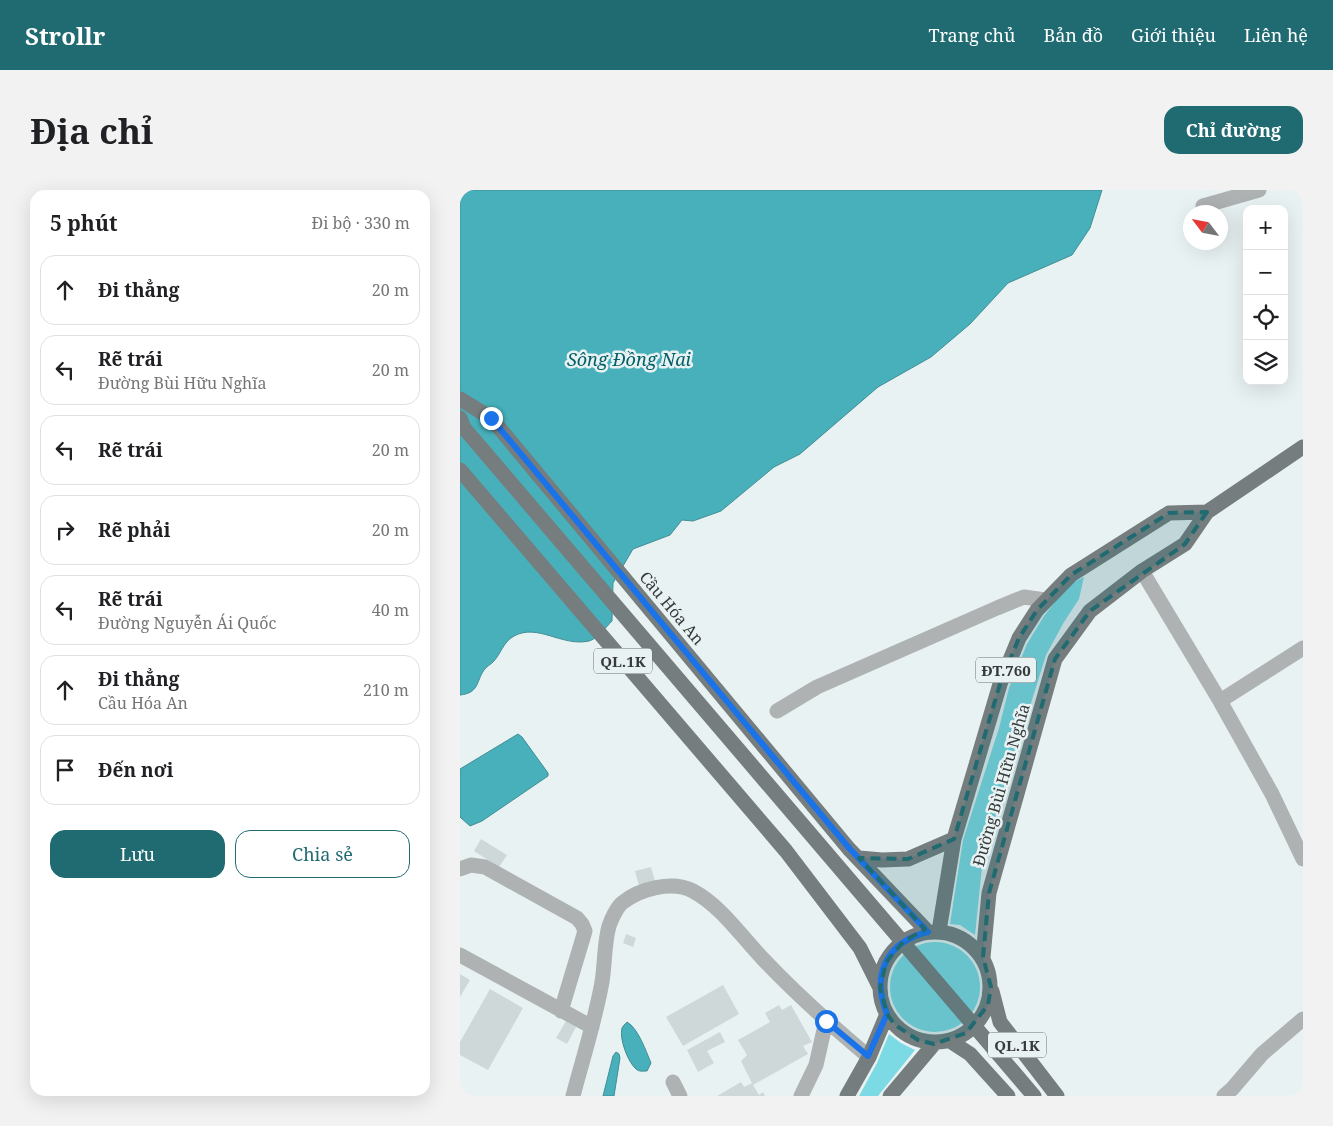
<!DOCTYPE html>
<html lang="vi">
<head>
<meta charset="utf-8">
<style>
  body { margin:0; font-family:"Noto Serif",serif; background:#f2f2f2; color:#202124 }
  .controls { position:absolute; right:15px; top:15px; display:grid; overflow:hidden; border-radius:10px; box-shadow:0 5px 20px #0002 }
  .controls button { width:45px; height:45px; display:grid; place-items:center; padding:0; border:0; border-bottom:1px solid #e0e0e0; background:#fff; color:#202124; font:25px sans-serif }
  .compass { position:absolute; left:723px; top:15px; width:45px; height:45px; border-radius:50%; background:#fff; box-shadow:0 5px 20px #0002; rotate:302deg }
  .stop { position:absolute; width:15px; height:15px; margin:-11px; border:4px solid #1a73e8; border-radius:50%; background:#fff }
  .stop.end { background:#1a73e8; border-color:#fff; box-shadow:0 1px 5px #0008 }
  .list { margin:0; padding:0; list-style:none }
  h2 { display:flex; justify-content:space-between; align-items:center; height:65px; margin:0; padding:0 20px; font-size:21px }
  h2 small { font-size:16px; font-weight:400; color:#757577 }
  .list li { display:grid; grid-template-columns:32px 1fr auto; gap:15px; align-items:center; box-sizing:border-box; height:70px; margin:0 10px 10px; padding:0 10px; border:1px solid #e0e0e0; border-radius:15px }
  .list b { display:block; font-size:19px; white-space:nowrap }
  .list p { margin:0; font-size:16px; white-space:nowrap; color:#757577 }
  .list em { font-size:16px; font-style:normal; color:#757577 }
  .actions { display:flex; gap:10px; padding:15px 20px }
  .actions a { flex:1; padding:11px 0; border:1px solid #206b72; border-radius:15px; text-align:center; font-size:18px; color:#206b72 }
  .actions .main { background:#206b72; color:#fff }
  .icon { flex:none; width:28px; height:28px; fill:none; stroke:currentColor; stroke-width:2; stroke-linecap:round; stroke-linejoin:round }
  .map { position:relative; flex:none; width:843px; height:906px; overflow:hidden; border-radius:15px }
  header { display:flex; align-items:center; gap:30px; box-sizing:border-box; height:70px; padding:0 25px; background:#206b72; color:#fff }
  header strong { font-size:24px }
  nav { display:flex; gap:28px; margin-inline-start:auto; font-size:18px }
  .intro { display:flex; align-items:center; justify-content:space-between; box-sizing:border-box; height:120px; padding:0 30px }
  h1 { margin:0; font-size:35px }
  .button { padding:12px 22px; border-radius:15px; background:#206b72; color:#fff; font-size:18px; font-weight:700 }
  main { display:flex; gap:30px; padding:0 30px }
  aside { flex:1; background:#fff; border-radius:15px; box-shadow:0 5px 20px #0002 }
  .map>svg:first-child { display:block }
  .green { fill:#7bdae3 }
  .water { fill:#48b0ba; stroke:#438d94 }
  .building { fill:#ced8d9 }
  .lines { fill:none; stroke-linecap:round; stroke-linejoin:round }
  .minor { stroke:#aeb2b2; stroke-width:15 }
  .major { stroke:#767d7e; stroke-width:15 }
  .major-bridge { stroke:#767d7e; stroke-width:15 }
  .route { stroke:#1a73e8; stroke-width:6 }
  .marked { fill:#206b72; fill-opacity:0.2; stroke:#206b72; stroke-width:4; stroke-dasharray:10 6; stroke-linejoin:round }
  .labels { text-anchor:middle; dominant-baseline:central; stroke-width:5; stroke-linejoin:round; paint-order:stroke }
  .shield { fill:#e9f2f3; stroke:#6c7172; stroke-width:1 }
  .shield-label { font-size:15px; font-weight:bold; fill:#363a3a }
  .street-label { font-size:16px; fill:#363a3a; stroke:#e9f2f3 }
  .water-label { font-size:18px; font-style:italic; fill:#005f67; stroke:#e9f2f3 }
</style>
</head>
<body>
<header>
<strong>Strollr</strong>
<nav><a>Trang chủ</a><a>Bản đồ</a><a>Giới thiệu</a><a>Liên hệ</a></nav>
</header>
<div class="intro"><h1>Địa chỉ</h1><a class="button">Chỉ đường</a></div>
<main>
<aside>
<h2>5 phút<small>Đi bộ · 330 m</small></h2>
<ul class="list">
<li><svg class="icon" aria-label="ahead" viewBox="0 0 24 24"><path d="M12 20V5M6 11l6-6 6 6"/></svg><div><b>Đi thẳng</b></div><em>20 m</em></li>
<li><svg class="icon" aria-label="left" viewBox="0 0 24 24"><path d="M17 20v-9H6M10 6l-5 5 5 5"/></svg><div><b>Rẽ trái</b><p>Đường Bùi Hữu Nghĩa</p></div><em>20 m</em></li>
<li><svg class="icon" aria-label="left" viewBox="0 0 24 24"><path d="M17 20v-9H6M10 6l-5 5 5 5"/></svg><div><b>Rẽ trái</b></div><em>20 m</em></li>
<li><svg class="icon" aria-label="right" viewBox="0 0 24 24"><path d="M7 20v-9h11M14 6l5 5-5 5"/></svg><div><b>Rẽ phải</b></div><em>20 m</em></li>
<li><svg class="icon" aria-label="left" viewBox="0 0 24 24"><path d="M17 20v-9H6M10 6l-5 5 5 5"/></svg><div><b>Rẽ trái</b><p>Đường Nguyễn Ái Quốc</p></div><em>40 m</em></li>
<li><svg class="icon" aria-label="ahead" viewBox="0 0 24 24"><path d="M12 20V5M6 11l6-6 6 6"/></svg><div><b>Đi thẳng</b><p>Cầu Hóa An</p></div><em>210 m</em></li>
<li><svg class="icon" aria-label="arrive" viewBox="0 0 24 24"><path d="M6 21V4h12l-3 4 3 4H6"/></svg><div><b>Đến nơi</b></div></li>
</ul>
<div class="actions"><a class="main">Lưu</a><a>Chia sẻ</a></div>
</aside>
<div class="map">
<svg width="843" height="906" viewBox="0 0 843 906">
  <rect width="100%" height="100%" fill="#e9f2f3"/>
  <path class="green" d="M624 387 619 409 604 432 586 465 523 667 515 745 500 735 490 734 503 650 539 538 549 498 567 454 584 426 608 395Z
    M430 797a45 45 0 1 1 90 0a45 45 0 1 1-90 0Z
    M429 844 441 853 455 860 418 906H399L417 873Z"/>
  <path class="water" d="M0 0H642L630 38 612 65 548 93 510 134 471 167 418 197 340 264 314 277 261 321 233 331 222 330 210 345 173 359 153 393 152 431C146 437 137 449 129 451 102 457 78 433 54 446 43 452 41 464 33 472 30 475 27 476 24 480 16 492 19 503 0 505Z
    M58 544 62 547 88 583V586L22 631 10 636 0 627V579Z
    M167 832C178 838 186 861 191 873L187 881C183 881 179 882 176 879 168 872 159 849 162 838 163 836 165 834 167 832Z
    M156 862 159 864 160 868 154 906H143L153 866Z"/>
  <path class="building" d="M21 649 47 665 39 677 14 661Z
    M191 677 195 691 179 696 175 681Z
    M166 744 176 748 173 757 163 753Z
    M0 784 10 790 0 807Z
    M263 795 279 824 223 856 206 827Z
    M30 799 63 818 28 880 0 865V852Z
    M319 815 322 820 331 815 352 852 343 856 348 864 293 895 299 905 303 902 305 906H257L281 892 284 897 292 893 281 871 287 865 278 850 310 832 305 823Z
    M106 831 116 837 107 854 96 848Z
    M260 842 265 852 247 861 254 873 238 882 227 860Z"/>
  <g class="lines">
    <path class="minor" d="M743 16 799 0
      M682 381 760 511 812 604 843 669
      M760 511 843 458
      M317 521 357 497 537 418 564 407 585 410
      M0 679 11 675 25 677 117 728 122 734 125 741 101 821
      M0 765 132 837
      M213 892 220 906
      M113 906C123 868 135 831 142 792 145 774 144 754 149 736 151 730 157 717 162 713 179 699 212 690 233 701 261 716 281 746 303 769 336 804 372 836 409 867
      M341 906 356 875 366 831
      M764 906 772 899 802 864 843 829"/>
    <path class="major" d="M0 209 31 228 389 659 468 742
      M0 280 326 661 400 758 420 798
      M399 668 422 670 448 669 494 649
      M479 741 494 649 540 494 559 448 577 420 611 385 709 323 747 322
      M420 797a55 55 0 1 1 110 0a55 55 0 1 1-110 0Z
      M523 767 529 703 595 469 630 421 682 381 725 354 747 322 843 257
      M532 801 540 832 597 906
      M490 851 510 864 548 906
      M387 906 409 867 427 824
      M430 906 474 854"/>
    <path class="major-bridge" d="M0 228 4 238 574 906"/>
  </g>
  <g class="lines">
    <path class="route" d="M31 228 389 658 468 742C426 752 411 785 427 824L408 866 366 831"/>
  </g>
  <path class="marked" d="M747 322 725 354 630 421 595 469 529 703 523 767 531 797 528 815 506 843 474 854 458 850 435 835 427 824 420 798 426 772 443 752 465 739 399 668 448 669 494 649 540 494 559 448 577 420 611 385 709 323Z"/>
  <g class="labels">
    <g class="shield">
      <rect x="134" y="458.5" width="58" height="25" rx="4"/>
      <rect x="516" y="467.5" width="60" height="25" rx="4"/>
      <rect x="528" y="842.5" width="58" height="25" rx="4"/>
    </g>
    <g class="shield-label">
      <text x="163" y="471">QL.1K</text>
      <text x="546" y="480">ĐT.760</text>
      <text x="557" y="855">QL.1K</text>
    </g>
    <g class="street-label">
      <text transform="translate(212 418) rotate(50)">Cầu Hóa An</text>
      <text transform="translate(541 595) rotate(-74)">Đường Bùi Hữu Nghĩa</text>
    </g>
    <g class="water-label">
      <text x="169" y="169">Sông Đồng Nai</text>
    </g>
  </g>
</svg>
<div class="controls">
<button>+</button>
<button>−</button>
<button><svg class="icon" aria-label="locate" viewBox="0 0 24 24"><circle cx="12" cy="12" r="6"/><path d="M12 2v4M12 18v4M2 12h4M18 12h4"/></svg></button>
<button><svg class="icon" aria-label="layers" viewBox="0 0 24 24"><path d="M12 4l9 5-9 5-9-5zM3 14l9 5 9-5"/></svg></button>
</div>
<svg class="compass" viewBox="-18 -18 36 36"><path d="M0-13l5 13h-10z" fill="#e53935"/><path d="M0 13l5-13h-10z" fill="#757577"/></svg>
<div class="stop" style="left:366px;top:831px"></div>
<div class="stop end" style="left:31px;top:228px"></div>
</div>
</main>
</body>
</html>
